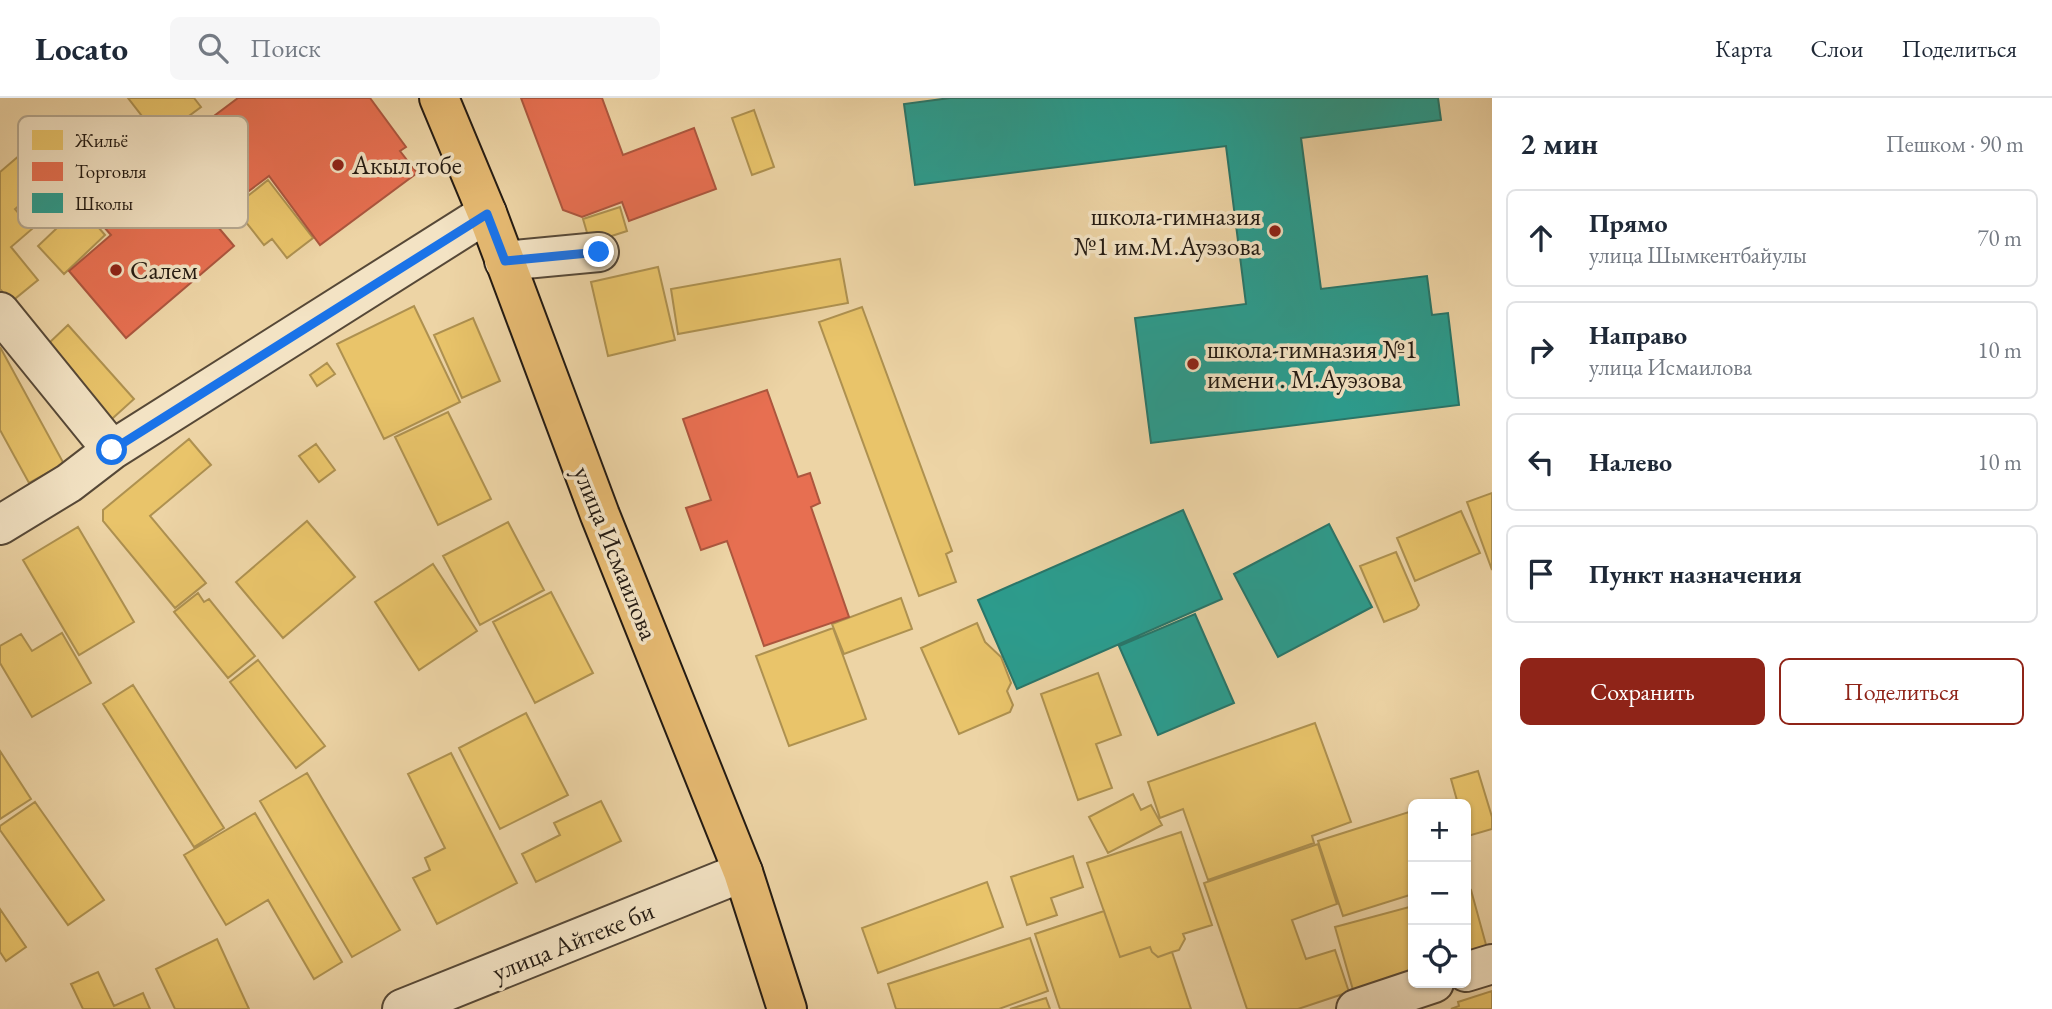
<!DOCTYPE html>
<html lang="ru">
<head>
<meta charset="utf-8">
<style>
  body { margin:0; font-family:"EB Garamond",serif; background:#f6f6f7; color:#1f2937 }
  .controls { position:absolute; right:21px; bottom:21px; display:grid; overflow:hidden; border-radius:10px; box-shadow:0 2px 5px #0004 }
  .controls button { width:63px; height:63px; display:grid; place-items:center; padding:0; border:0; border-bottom:2px solid #e0e1e3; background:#fff; color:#1f2937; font:35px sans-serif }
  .stop { position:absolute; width:21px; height:21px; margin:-16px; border:5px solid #1a73e8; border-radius:50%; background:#fff }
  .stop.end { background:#1a73e8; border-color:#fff; box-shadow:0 2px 7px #0008 }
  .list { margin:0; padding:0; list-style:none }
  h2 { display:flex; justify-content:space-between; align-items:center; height:91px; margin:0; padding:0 28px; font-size:30px }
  h2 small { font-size:23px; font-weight:400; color:#747a83 }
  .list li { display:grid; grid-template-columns:46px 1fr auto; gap:21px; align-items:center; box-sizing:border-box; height:98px; margin:0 14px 14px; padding:0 14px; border:2px solid #e0e1e3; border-radius:10px }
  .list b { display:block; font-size:26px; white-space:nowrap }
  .list p { margin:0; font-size:23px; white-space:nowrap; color:#747a83 }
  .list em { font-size:23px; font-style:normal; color:#747a83 }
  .actions { display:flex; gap:14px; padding:21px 28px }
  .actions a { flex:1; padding:16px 0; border:2px solid #8f2418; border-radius:10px; text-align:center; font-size:24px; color:#8f2418 }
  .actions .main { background:#8f2418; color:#fff }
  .icon { flex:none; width:38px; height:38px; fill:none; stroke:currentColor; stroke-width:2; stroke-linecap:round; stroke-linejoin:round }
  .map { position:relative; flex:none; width:1492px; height:911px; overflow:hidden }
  header { display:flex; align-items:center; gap:42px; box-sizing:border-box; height:98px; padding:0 35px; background:#fff; border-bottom:2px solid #e0e1e3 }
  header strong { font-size:33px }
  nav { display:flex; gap:38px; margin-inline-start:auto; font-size:24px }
  .search { width:490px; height:63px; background:#f6f6f7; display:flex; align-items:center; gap:18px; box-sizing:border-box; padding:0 24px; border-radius:10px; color:#747a83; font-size:26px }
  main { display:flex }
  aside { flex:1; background:#fff }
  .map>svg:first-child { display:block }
  .homes { fill:#e9c46a; stroke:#ae9150; stroke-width:2 }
  .shops { fill:#e76f51; stroke:#ac563e; stroke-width:2 }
  .schools { fill:#2a9d8f; stroke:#28766a; stroke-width:2 }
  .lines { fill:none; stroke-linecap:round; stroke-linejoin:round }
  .street-casing { stroke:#564837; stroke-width:42 }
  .primary-casing { stroke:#231a12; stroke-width:42 }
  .street { stroke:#f3e3c4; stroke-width:38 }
  .primary { stroke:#e6ba72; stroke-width:38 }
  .route { stroke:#1a73e8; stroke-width:9 }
  .poi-dot { fill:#8f2418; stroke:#f3e3c4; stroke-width:2.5 }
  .labels { text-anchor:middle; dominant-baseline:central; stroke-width:7; stroke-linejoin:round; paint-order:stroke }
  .poi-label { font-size:26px; fill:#231a12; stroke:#f3e3c4; text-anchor:start }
  .street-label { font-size:26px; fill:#231a12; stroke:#f3e3c4 }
  .key { fill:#f3e3c4; stroke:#b5a78f; stroke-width:2 }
  .key-label { font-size:19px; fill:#231a12 }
</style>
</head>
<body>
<header>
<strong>Locato</strong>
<div class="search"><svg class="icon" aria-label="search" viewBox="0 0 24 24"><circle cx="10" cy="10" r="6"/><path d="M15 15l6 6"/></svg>Поиск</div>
<nav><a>Карта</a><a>Слои</a><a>Поделиться</a></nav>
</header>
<main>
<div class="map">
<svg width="1492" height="911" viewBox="0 0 1492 911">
  <rect width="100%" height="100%" fill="#edd4a5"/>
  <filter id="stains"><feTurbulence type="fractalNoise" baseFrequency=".00286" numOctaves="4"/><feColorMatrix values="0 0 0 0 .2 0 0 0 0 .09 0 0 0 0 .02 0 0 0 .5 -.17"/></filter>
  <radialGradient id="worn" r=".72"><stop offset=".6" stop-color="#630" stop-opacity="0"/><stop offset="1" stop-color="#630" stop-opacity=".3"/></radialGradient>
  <path class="homes" d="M128 0H194L201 9 159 40Z
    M754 12 774 69 752 77 732 20Z
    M70 21 91 46 15 111 32 131 11 149 38 182 11 204 0 191V74L27 51 30 55Z
    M135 44 161 72 99 130 105 137 64 176 38 148 77 111 71 105Z
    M268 82 313 140 287 160 272 141 264 147 234 109Z
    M620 109 627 133 590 145 583 121Z
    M840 161 848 205 678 236 671 191Z
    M658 169 675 242 608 258 591 184Z
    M414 208 460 304 384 341 337 246Z
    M862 209 952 453 946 456 956 484 919 498 819 224Z
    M473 220 500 283 462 300 434 237Z
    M68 227 134 301 103 329 64 283 74 274 49 245Z
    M0 249 64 366 29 385 0 332Z
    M327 265 335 276 317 288 310 277Z
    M448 314 491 401 438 427 395 339Z
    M189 341 211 367 150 418 206 485 175 510 103 423V412Z
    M316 346 335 372 319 384 299 358Z
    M1492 395V472L1467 404Z
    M1461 413 1480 455 1415 483 1397 440Z
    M307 423 355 479 283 540 236 484Z
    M508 424 544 492 480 527 443 458Z
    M78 429 134 524 79 557 23 462Z
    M1396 454 1419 507 1416 511 1384 524 1360 468Z
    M433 466 477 533 419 572 375 504Z
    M551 494 593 575 535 605 493 524Z
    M198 495 204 504 209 501 255 558 228 580 174 514Z
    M901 500 912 531 844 556 832 526Z
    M977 525 985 544 1001 559 1011 585 1007 593 1013 607 1010 614 959 636 921 550Z
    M833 530 866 621 789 648 756 558Z
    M62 535 91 585 32 619 0 565V548L21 536 32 553Z
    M258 562 325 648 296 670 230 584Z
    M1098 575 1121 637 1096 646 1112 690 1078 702 1041 596Z
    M133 587 224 730 194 749 103 606Z
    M526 615 568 697 500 731 459 650Z
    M1315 625 1351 724 1312 738 1314 745 1208 782 1183 711 1160 720 1148 684Z
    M0 653 31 701 0 721Z
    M451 655 517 785 437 826 413 780 430 772 425 760 445 750 408 676Z
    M1478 673 1492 719V731L1468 738 1466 706H1458L1451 681Z
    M307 675 400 832 352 859 260 703Z
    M1133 696 1141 712 1151 707 1162 727 1108 755 1089 719Z
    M601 703 621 743 536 784 522 756 560 737 554 725Z
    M35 704 104 802 68 827 0 732V728Z
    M1412 713 1413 796 1343 818 1318 743Z
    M255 715 342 864 314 881 268 802 226 827 184 757Z
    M1181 734 1212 827 1183 836 1185 841 1179 852 1172 854 1158 859 1152 854 1150 849 1120 859 1087 765Z
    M1318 746 1337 806 1292 822 1306 861 1335 852 1349 894 1298 911H1247L1204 785Z
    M1073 758 1083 789 1051 800 1057 817 1027 827 1011 779Z
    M987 784 1003 829 878 875 862 830Z
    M1471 792 1488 854 1466 860V793Z
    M1413 808V875L1353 892 1335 829Z
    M0 811 26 849 6 863 0 854Z
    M1104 813 1120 859 1150 849 1152 854 1158 859 1172 854 1191 911H1060L1035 836Z
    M1030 840 1048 893 999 911H896L888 886Z
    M217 841 249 911H175L156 871Z
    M98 874 114 908 143 895 150 911H83L71 886Z
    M1492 893V911H1451L1459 908 1458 904Z
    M1046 900 1050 911H1010Z"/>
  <path class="shops" d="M238 0H370L406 49 400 53 417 75 320 147 269 78 238 101 190 36Z
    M521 0H602L623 57 694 30 716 91 629 123 622 104 582 119 563 112Z
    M170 72 234 148 126 240 69 173 111 137 104 129Z
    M767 292 798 379 810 375 820 405 811 409 849 519 764 548 727 443 701 452 686 410 711 402 683 321Z"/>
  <path class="schools" d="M950 0H1438L1441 22 1301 40 1321 191 1427 178 1432 217 1448 215 1459 307 1151 345 1135 220 1246 206 1226 48 915 87 904 6Z
    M1183 412 1222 501 1017 591 978 502Z
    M1329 426 1372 509 1278 559 1234 476Z
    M1195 516 1234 605 1158 637 1119 548Z"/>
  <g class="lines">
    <defs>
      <path id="street" d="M504 163 599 154
        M0 214 112 352
        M0 427 69 385 112 352 487 115
        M1466 874 1492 866
        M402 911 743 774
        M1356 911 1434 885"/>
      <path id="primary" d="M439 0 487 115 600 417 743 774 787 911"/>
    </defs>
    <use href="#street" class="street-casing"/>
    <use href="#primary" class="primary-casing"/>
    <use href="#street" class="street"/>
    <use href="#primary" class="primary"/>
  </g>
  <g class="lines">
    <path class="route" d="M112 352 487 116 505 163 599 154"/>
  </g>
  <g class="poi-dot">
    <circle cx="338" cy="67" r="7"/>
    <circle cx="1275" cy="133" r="7"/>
    <circle cx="116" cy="172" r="7"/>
    <circle cx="1193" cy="266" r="7"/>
  </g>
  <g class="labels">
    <g class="poi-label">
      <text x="352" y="67">Акыл тобе</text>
      <text x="1261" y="118" text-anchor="end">школа-гимназия<tspan x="1261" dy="30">№1 им.М.Ауэзова</tspan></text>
      <text x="130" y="172">Салем</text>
      <text x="1207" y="251">школа-гимназия №1<tspan x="1207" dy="30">имени . М.Ауэзова</tspan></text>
    </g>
    <g class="street-label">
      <text transform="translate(616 455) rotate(68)">улица Исмаилова</text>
      <text transform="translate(573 843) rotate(-22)">улица Айтеке би</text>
    </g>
  </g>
  <rect x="18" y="18" width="230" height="112" rx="10" class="key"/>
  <rect x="32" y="32" width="31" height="20" fill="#e9c46a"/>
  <rect x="32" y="64" width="31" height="19" fill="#e76f51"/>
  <rect x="32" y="95" width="31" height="20" fill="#2a9d8f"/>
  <g class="key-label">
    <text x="75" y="49">Жильё</text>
    <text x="75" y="80">Торговля</text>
    <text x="75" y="112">Школы</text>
  </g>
  <rect width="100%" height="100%" filter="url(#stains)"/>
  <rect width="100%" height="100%" fill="url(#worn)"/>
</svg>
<div class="controls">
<button>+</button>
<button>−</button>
<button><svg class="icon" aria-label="locate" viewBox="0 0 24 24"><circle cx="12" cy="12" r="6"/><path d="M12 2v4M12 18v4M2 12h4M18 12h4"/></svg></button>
</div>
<div class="stop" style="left:112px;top:352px"></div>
<div class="stop end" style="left:599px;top:154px"></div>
</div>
<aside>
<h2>2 мин<small>Пешком · 90 m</small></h2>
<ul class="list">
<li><svg class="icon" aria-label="ahead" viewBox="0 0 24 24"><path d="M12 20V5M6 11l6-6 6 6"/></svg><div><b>Прямо</b><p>улица Шымкентбайулы</p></div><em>70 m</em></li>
<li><svg class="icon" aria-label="right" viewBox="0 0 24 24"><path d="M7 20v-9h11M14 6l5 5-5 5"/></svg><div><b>Направо</b><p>улица Исмаилова</p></div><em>10 m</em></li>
<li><svg class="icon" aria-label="left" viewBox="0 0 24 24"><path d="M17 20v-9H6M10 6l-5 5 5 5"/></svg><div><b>Налево</b></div><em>10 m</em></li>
<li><svg class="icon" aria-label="arrive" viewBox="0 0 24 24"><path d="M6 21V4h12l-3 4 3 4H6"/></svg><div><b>Пункт назначения</b></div></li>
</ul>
<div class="actions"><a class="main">Сохранить</a><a>Поделиться</a></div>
</aside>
</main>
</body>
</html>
